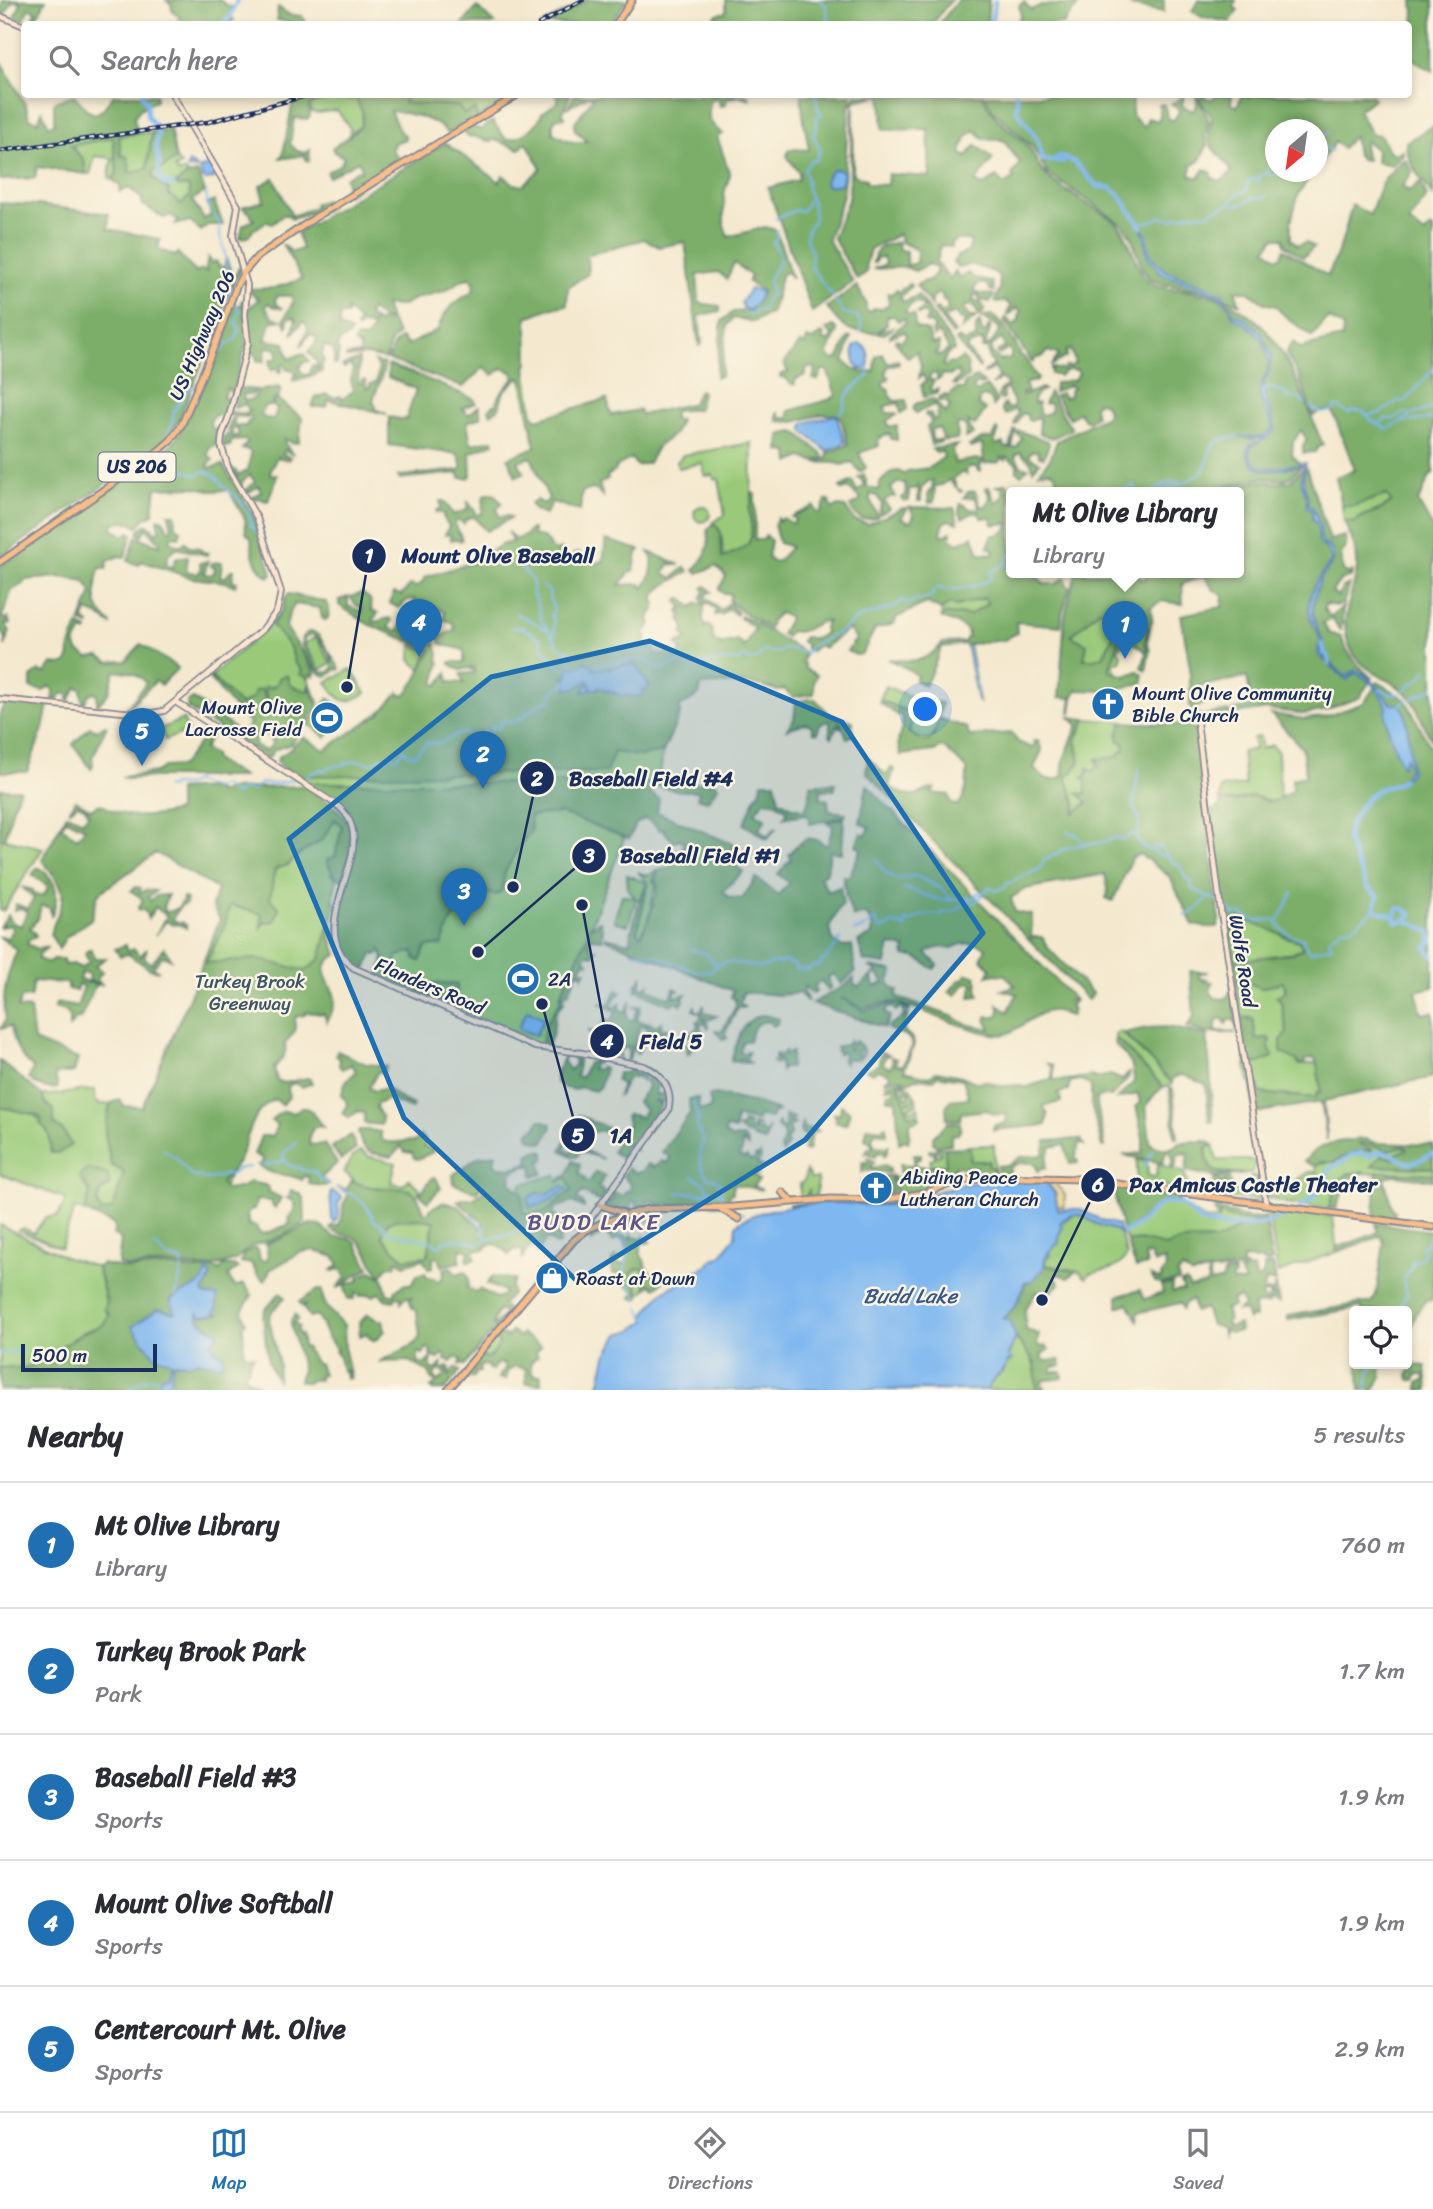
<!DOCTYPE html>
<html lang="en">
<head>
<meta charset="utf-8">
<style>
  body { margin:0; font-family:Sriracha,sans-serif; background:#f7f7f7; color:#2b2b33 }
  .controls { position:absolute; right:21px; bottom:21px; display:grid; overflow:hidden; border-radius:7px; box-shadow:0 4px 10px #0003 }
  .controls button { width:63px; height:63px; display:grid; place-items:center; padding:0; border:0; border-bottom:2px solid #e1e1e2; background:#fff; color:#2b2b33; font:35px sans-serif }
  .compass { position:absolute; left:1265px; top:119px; width:63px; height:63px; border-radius:50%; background:#fff; box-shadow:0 4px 10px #0003; rotate:209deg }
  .scale { position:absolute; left:21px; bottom:18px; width:136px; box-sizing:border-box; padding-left:7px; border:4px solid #1b2f5e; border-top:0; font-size:19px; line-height:24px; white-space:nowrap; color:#1b2f5e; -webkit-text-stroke:5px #fcf5e5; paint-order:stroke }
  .you { position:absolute; left:926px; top:710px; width:24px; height:24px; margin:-18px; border:5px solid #fff; border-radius:50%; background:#1a73e8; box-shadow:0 0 0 10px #1a73e833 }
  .badge { display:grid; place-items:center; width:46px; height:46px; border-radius:50%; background:#1f6fb2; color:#fff; font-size:23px; font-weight:700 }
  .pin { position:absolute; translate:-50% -58px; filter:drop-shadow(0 2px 4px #0008) }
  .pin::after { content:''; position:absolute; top:37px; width:24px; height:21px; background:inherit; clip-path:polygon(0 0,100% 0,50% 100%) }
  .popup { position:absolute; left:1006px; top:487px; width:238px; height:91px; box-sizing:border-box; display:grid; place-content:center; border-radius:7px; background:#fff; filter:drop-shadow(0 2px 5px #0005); font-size:23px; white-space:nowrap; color:#7c7c81 }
  .popup b { font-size:26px; color:#2b2b33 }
  .popup::after { content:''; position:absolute; left:50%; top:100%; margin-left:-14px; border:14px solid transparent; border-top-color:#fff }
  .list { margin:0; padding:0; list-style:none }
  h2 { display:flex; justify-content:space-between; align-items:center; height:91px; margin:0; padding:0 28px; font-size:30px }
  h2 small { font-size:23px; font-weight:400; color:#7c7c81 }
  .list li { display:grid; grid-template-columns:46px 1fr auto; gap:21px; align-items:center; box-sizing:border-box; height:126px; padding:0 28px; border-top:2px solid #e1e1e2 }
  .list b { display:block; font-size:26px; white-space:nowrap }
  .list p { margin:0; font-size:23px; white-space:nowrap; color:#7c7c81 }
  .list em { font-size:23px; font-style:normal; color:#7c7c81 }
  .icon { flex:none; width:38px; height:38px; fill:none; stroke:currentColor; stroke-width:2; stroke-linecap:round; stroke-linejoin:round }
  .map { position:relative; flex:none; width:1433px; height:1390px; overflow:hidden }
  .search { position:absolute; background:#fff; box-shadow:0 4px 10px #0003; left:21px; right:21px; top:21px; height:77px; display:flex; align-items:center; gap:18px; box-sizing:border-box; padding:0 24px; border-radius:7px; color:#7c7c81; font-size:26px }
  .sheet { height:721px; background:#fff }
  nav { display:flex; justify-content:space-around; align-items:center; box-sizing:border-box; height:98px; border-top:2px solid #e1e1e2; background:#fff; font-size:19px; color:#7c7c81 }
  nav a { display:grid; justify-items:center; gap:4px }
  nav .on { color:#1f6fb2 }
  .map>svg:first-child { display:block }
  .green { fill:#9aca79; stroke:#5a7c6c; stroke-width:2; fill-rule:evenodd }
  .forest { fill:#7bae69; stroke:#4b6e64; stroke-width:2; fill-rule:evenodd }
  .sand { fill:#eeda9e; stroke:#84847e; stroke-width:2 }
  .water { fill:#7fb8f0; stroke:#4d74a7; stroke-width:2 }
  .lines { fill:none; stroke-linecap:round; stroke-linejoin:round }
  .stream { stroke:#7fb8f0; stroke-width:2 }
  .river { stroke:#7fb8f0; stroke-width:4.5 }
  .secondary-casing { stroke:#888c96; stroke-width:8 }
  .primary-casing { stroke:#888c96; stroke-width:9 }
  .trunk-casing { stroke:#888c96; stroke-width:9 }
  .secondary { stroke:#fce5d0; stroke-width:4.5 }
  .primary { stroke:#f8bd89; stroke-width:5 }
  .trunk { stroke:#f8bd89; stroke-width:5 }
  .rail-casing { stroke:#1b2f5e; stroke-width:4.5 }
  .rail { stroke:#fcf5e5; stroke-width:2; stroke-dasharray:5; stroke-linecap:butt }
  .marked { fill:#1f6fb2; fill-opacity:0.2; stroke:#1f6fb2; stroke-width:5; stroke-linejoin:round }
  .labels { text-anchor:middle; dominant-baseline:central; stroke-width:5; stroke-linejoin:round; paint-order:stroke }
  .shield { fill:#fcf5e5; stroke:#5e6a86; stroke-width:2 }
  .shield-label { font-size:18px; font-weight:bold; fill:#1b2f5e }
  .street-label { font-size:19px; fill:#1b2f5e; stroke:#fcf5e5 }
  .poi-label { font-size:19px; fill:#1b2f5e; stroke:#fcf5e5; text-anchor:start }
  .park-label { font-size:19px; fill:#3b5665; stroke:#fcf5e5 }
  .water-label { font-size:21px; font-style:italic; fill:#39588a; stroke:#fcf5e5 }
  .quarter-label { font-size:23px; letter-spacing:2px; fill:#5d5487; stroke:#fcf5e5 }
  .leader { fill:none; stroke:#1b2f5e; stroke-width:2.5 }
  .callout-dot { fill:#1b2f5e; stroke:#fcf5e5; stroke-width:2.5 }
  .mark-label { font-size:21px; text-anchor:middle; font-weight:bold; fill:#fff }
  .callout-label { font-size:21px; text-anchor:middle; font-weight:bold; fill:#1b2f5e; stroke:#fcf5e5; stroke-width:5; stroke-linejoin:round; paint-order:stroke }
</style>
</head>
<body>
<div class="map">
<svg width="1433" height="1390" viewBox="0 0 1433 1390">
  <rect width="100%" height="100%" fill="#fcf5e5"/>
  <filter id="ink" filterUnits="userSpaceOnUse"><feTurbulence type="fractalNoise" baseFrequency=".0143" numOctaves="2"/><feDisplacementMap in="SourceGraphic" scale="14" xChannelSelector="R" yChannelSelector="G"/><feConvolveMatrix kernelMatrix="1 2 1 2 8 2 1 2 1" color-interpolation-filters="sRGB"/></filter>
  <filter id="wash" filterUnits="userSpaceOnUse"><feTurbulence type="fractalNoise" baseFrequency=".00686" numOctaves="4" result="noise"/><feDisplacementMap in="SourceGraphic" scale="28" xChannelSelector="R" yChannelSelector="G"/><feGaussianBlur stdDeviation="1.57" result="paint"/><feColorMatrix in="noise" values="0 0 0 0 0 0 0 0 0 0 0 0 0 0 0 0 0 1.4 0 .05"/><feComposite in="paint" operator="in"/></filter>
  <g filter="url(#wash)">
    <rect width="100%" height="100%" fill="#f4e9cf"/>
    <path class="green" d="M407 95H504L495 99 496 100 508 95 513 96 477 118 475 110 464 114 458 106 404 103Z
      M336 98 356 99 363 113 361 126 353 131 349 138 350 128 337 110 319 113 312 112 309 106 317 101Z
      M152 132 147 168 132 173 127 171 121 156 119 136Z
      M113 137 117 172 113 180 109 178 112 158 95 156 90 174H86L84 160 70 146Z
      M176 159 181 165 175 168 179 174 185 171 188 175 176 183 178 186 189 187 190 196 181 205 167 194 153 177V170H159Z
      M752 443 751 508H749C754 545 754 544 722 558 723 545 723 530 713 522L725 515 719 479H714L713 475 705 476 702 463 678 468 677 462 683 455Z
      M1387 495 1391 502C1379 515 1366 510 1354 523L1344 521 1342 506H1353Z
      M694 514a8 8 0 1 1 16 0a8 8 0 1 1-16 0Z
      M514 543 639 646 691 672 659 752H663L660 774 666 783H645L588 934 541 1046H536L471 1015 453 1010 414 992V990L379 976 384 959 381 950 377 955 372 954 365 972 357 833 349 808 292 776 294 771 403 697 452 692 475 671 464 666V649L441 644 440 640 474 626 411 591Z
      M986 598 987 604 970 615 942 614 941 610 950 604 956 606Z
      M1120 608 1148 628 1144 643 1147 651 1146 653C1141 645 1132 640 1122 644L1118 650 1121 654V660L1113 665 1116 672 1115 674 1109 671 1124 623Z
      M1099 610 1119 617 1121 621 1103 656 1095 659H1084L1070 636Z
      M278 614 319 702 279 741 208 678 265 630Z
      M308 632H314L319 636 340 669 338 670 336 668 333 673 327 676C314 674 299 650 302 637ZM310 634C321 637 334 658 333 669 319 683 303 649 304 639Z
      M316 637 331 663 320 670 304 644Z
      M412 645 428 651 421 669 411 660Z
      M351 669 366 693C345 707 340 702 327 682Z
      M885 686 916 699 941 703C939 716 939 731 928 741L919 739 909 733 913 714 880 700Z
      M329 698 346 712 326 737 309 724Z
      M183 719 188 731 165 740 160 729Z
      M1086 719 1122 722 1118 736 1124 743 1125 749 1093 774 1088 769 1087 776H1083L1086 782V795L1080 793 1088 802 1072 814 1076 805 1066 776 1074 770 1080 761 1076 739Z
      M1260 737 1261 749 1272 745 1278 752 1280 799C1266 805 1263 795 1251 797 1240 798 1232 802 1220 801L1221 788 1245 785 1242 752 1255 749 1253 738Z
      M335 819 342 826 335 857 327 861 333 874H331L337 879 334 892V901H332L336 903 320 959 233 1168 221 1192 247 1214 252 1246 235 1260 224 1264 105 1212H101L97 1201 101 1191 107 1188 90 1193 85 1212 75 1208 61 1248 18 1230 23 1228 34 1233 45 1218 58 1216 66 1199 0 1174V1107C23 1112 42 1111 50 1136 52 1141 50 1147 51 1153L60 1152 64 1132 54 1124V1110L45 1103 42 1095C60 1096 77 1089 95 1090V1101L100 1104H110L105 1133 123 1172 219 924 230 905 262 914V926L265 922 274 869 288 865 298 855 322 840Z
      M0 838 43 848 3 911 0 910Z
      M656 870 657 871 653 881 656 885 651 903 652 907 643 933 640 935 637 932 649 884 638 872 648 876Z
      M627 875 647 883 639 900 636 899 628 925 614 921 622 895 635 898 627 888Z
      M1239 917 1276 931 1285 937 1299 941 1303 948 1293 953 1235 961 1229 931 1242 928Z
      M1242 976 1261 988 1283 982C1288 991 1281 995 1281 1004 1282 1013 1286 1023 1287 1033L1281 1040 1300 1065 1317 1063 1321 1092 1316 1098 1260 1093 1258 1084 1249 1081 1246 1065 1272 1054 1268 1049 1269 1038 1256 1039 1253 1018 1241 1017 1236 985Z
      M1121 1032 1172 1082V1085L1163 1087 1115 1037 1116 1033Z
      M902 1081 905 1082 900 1087 903 1091 906 1089 904 1086 906 1083 911 1089 905 1093 906 1098 910 1096 909 1093 912 1091 915 1097 907 1102H913L916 1098 917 1104 909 1107 908 1108 912 1111 918 1107 920 1120 917 1115H909L898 1090V1084Z
      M1364 1143 1388 1150 1404 1146 1408 1150 1394 1159 1388 1157 1372 1166 1433 1168V1174L1348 1173 1336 1186 1329 1209 1287 1203 1267 1198 1266 1188 1274 1197 1308 1172H1316L1315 1166 1317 1163 1333 1162 1353 1152 1368 1151 1358 1144Z
      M994 1145 995 1173 993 1175 976 1176 990 1174 988 1163 970 1161 971 1153 968 1146Z
      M1213 1145 1217 1160H1252L1255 1162V1167L1250 1174 1215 1172C1208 1167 1205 1155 1207 1147Z
      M937 1148H945L946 1165H931L930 1160 935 1157 934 1152 930 1153 929 1150 935 1149 936 1155 939 1156 941 1152 938 1151Z
      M361 1151 370 1157 396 1163 391 1183 404 1185 409 1179 421 1190 416 1196 410 1190 361 1186 344 1172 352 1157Z
      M1137 1160 1147 1162 1148 1176 1156 1177 1158 1164 1185 1173 1189 1189 1137 1183Z
      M806 1171 811 1179H818L816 1196 809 1197V1189L806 1198H800V1184L804 1181Z
      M556 1175 558 1183 567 1177 572 1190 546 1211 527 1215 523 1212 522 1194 520 1191 522 1184Z
      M1251 1176H1260L1263 1201 1212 1195 1231 1196 1222 1183 1215 1179 1230 1178 1232 1191 1260 1189V1185L1259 1187 1252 1188Z
      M879 1181 884 1192 880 1195 877 1194 873 1198 861 1197V1182L873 1184 871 1191 876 1192 878 1189 880 1191 882 1189 879 1184H875Z
      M1171 1200C1190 1204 1201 1226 1219 1219V1213C1233 1220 1251 1222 1266 1222L1267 1225C1258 1226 1247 1225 1239 1228 1230 1231 1226 1239 1215 1240 1198 1242 1182 1237 1166 1247 1154 1243 1140 1238 1127 1242L1123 1231H1129L1157 1205Z
      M1274 1209 1333 1217 1337 1252 1278 1273 1269 1215V1210Z
      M1075 1214C1086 1216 1087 1219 1097 1224 1104 1228 1112 1228 1120 1233L1127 1256C1115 1273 1106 1268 1089 1274L1086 1278 1079 1271 1044 1265 1046 1261 1045 1258 1050 1256 1047 1254 1059 1242V1234L1063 1227 1060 1223Z
      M420 1219 434 1221 428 1256 405 1259 393 1249 382 1236 388 1222 396 1220Z
      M0 1225 67 1258 97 1267 109 1315 103 1325 84 1332 34 1365 21 1369 8 1367 0 1368Z
      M642 1268 652 1285 639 1294 631 1273 636 1269Z
      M496 1336 499 1344 495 1352 465 1375 466 1377H464L463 1376Z
      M1015 1339C1032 1350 1037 1370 1037 1390H987C990 1382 995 1379 1001 1373 1007 1368 1004 1364 1011 1360L1008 1356Z"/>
    <path class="forest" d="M3 0H46L33 24 31 23 36 11 29 8 23 20 14 17 21 4 14 0 5 14 0 12Z
      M165 0H219L230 7H234L231 15 234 20 230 24H171L170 22 177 23 180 18 172 10 171 3Z
      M587 0H627L610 24H543Z
      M726 0H951L932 24H708L717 14 726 12Z
      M958 0H989L987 24H939Z
      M1130 0H1164V12L1131 6Z
      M1199 0H1236L1234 7 1238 10 1230 22 1202 17 1192 11Z
      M1413 0H1433V71L1409 57V33L1415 26Z
      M1024 2 1031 10 1041 5H1078L1063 24H1008L1006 22 1016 23C1021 17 1022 14 1019 6Z
      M278 7 290 15 302 16 307 24H295L277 20Z
      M477 7 495 24H463Z
      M1 62 26 106 29 118 38 122 42 111 49 126 54 124V102L74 95 88 111 95 114 102 110 114 95H156V100L140 109 134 118 138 134 119 136 121 156H127L130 166 128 171 133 173 147 168 152 132 170 129 176 159 159 170H153V177L161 186 169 190 168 194 181 204 190 196 189 187 178 186 176 184 188 175 198 173 205 192 192 200 204 219 211 215 207 204 214 201 223 225H207L201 231 190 222 175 224 178 220 170 215 164 218 142 204V199L129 188 120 192V186L113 180 117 172 113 137 71 146 84 160 86 174 37 167 35 178 0 180Z
      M299 94 407 95 404 103 458 106 464 114 474 110 477 115 448 134C436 118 409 113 390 111L400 132 405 135V139L394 143 392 150 401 161 347 195 345 190 347 184 345 178 358 170 361 171 362 167 358 161 328 177 327 172 341 164 344 157 334 152 332 148C343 141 352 135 361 126L363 113 356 99C340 98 324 98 309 105L310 116 307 119 294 118 290 144 297 151 306 153 310 150 309 161 306 160 305 155C297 156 289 158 280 158L283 154 293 101 287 95Z
      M1252 94 1371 95 1374 99 1358 110 1371 134 1380 135 1390 152 1395 154 1403 150V154L1393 165 1376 162 1377 150 1366 141 1364 145 1367 160 1361 159 1357 155 1354 136 1342 148 1335 142 1318 165V130H1276V172H1313L1298 195 1291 222V239L1298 245 1306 242 1314 247 1303 257 1285 245 1284 238H1274L1266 249 1277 258 1281 257 1284 249 1328 276 1342 242 1352 205 1370 215C1379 187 1382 177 1405 159L1412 172 1402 187 1410 191 1420 182 1427 197 1409 222 1425 234 1430 227 1433 229V474H1431L1418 502 1433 528V742C1424 729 1420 712 1411 699 1396 678 1362 675 1350 647 1337 619 1355 594 1357 567 1359 552 1350 535 1344 521L1354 523C1366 510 1379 515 1391 502L1386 495 1353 506H1342L1336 477 1355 470 1332 410 1319 412 1313 416 1298 374 1286 353 1293 342 1300 348 1342 338 1343 327 1328 318 1312 337C1302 327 1283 318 1276 306L1264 303 1247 291H1235L1240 304 1204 291 1157 283 1150 280 1142 268 1132 238 1122 224 1047 173 1032 146 993 111 985 95H1132V116L1144 127 1148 118 1157 121 1160 116 1159 105 1164 104 1168 119 1174 120 1180 110 1171 104 1184 96 1182 106 1193 111 1197 105 1196 95H1197L1209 121 1205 138 1207 146 1200 160 1192 166 1190 175 1199 178 1205 169 1212 173V178L1221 181 1231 173C1229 159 1212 154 1209 141 1208 134 1211 125 1212 118L1201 101V95H1205V98L1212 99 1217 95H1232L1231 103 1237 107 1242 95 1251 97Z
      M556 95H570L563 112 565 117 555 119 553 124V133C565 139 573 145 587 141L575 130V122L593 98 590 95 568 107 575 95H749L750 99 741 96 728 98 725 105 720 106 719 99 711 100C706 117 709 124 723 134L717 136 730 175 724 194V225L728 237 765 227 776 230 792 279 788 273H782L772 312 753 322 733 318 727 326 721 376 716 377 722 321 733 312 750 311 763 292 748 282 751 276 734 263 727 279 718 272 697 275 699 303 720 306V311L699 316 702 344 699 346 685 242 659 247 644 239 587 255 588 274 568 287 567 305 550 308 527 317 528 364 526 367 533 415 537 419 607 399 611 415 639 410 641 415 693 403 699 390 702 392 698 409 674 411V420H680L674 434 657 447 648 463 637 466 631 458 616 467 615 471 607 476 608 479 599 484 603 496 594 489 582 492 580 511 552 502 545 515 536 511 530 504 536 500 544 504 549 499 531 457 518 461 524 473 516 477 508 458 535 447 522 379 519 377 504 391 499 408 491 414 489 409 497 403 498 397 514 378 513 373 503 368 493 375 484 367 463 387 389 360 393 346 401 338 408 345 438 330C443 309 456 302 473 291L474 282 471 278 464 279 444 291 416 298 401 306 385 305 390 319C382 321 377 314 371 310L368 316 375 321 368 326 362 324 357 329 356 326 359 321 347 309V315H340L339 327 351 331 348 337 340 341 336 348 339 350 337 364 334 365V350L324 345 322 355 324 361 322 365V372L319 373 317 362 308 352 315 344 317 338 310 334 301 346 308 329 306 323 302 322 292 335 296 319 292 317 288 319 287 328 284 319 293 302 292 296H278L275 299 276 304 283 309 275 307 268 303 265 306 272 317 281 320 271 322 265 340 285 343 289 359 303 353 309 361 302 363 299 368 304 375 310 374 312 365 316 366V375L293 381 294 376 298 374 291 369 287 370 285 365H281L282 371 279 372 276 368H272V370L270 367V359H277L278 352 275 348 266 347 264 362H258L255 354 248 352 250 341 246 310 259 299 249 292V289L274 288 302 279 282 244 292 252 302 249 297 233 445 143 500 182 503 175 514 184 523 186 541 168 527 143H524L520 149 492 139 491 142 473 136 469 137 463 132 472 126 481 130 492 121 506 139C519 140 539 126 542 113L559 101Z
      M802 95H852L849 107 843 194C840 210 832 224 828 240L853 282 812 312 768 188 798 180 799 173 787 156 789 149 809 150C807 135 800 107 802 95Z
      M856 95H983C990 117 1007 127 1024 142 1034 150 1035 164 1044 173 1057 186 1076 197 1092 207 1100 212 1111 217 1118 224 1132 239 1137 276 1151 284 1160 289 1173 289 1183 290 1212 294 1238 303 1259 323 1293 357 1304 402 1323 445L1318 447 1315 452 1303 453V445L1307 440 1301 430 1293 442 1292 455 1302 465 1291 477 1283 480 1261 478 1194 493H1032L1041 488 1047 489 1055 483 1056 475 1051 471 1039 472 1050 459 1057 441 1106 416 1108 412 1106 405 1101 402 1096 403 1094 407 1096 416 1088 421 1083 418 1079 412 1070 418 1055 396 1061 393 1064 398 1070 396V391L1073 388 1070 385 1054 392 1055 383C1062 384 1066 379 1073 381L1079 374 1077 370H1068L1059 376 1051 374V368L1063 370 1066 366 1070 367 1075 363 1071 350 1066 351 1067 356 1051 366 1059 355 1049 351 1042 357 1036 358 1032 362 1004 321 1006 318 1014 326 1019 320 1020 310 1016 308 1008 316 1007 314 1011 306 1005 301 997 303 995 301 1000 288 999 278 994 272 970 264 958 268 953 263 957 256 968 252 971 243 968 240H956L952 243V247L941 245 938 252 939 257 935 260 950 279 955 271 959 278 968 273 976 279 992 282 994 291H991L987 284H978L973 290 980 294 994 295 990 302 980 300 979 296 974 295 973 301 980 302 985 309 980 317 974 306 968 305 964 309 970 317H976L962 329 965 320 959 319 955 313 943 318 955 333 953 335 934 310 937 308 943 313 948 310 946 300 943 301 942 295 938 293 932 298V307L916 285 931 279 936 273V268L929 264 915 271 905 267 873 269 886 264 883 257 876 258 875 263H873L875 253 882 246 898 242 899 250 906 251 907 265 916 263 917 250 901 242 899 234 870 249 866 264 867 272 857 279 833 238 849 197 853 101ZM881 95 883 130 928 129 930 177 888 174 887 185 867 184 866 179 853 175 854 101ZM975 130 984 139 1003 140 1020 163 1012 175 1014 178 1004 185 996 177 983 186 975 182 993 159 976 145 966 157 961 153 966 137Z
      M1433 126V196C1421 179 1407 164 1406 142Z
      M274 178 292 216 315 207 314 204 326 200 330 206 323 211 292 219 287 215H283L272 224 268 221 253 230 248 237 240 238 243 225 254 220 249 212 242 207 264 201 260 186Z
      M0 203 37 205 109 214 108 229 160 239 158 249 175 256 178 253 196 273 201 270 207 271 206 267 208 257 212 263 216 261 219 266 224 268 226 258 232 274H237L238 268H241V270L231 288 180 419 170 434 154 450 0 557Z
      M909 283 911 286 900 298 905 302 918 295 954 346V350L947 354 943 365 946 367 949 363 953 364 962 358 967 363 969 376 956 385 953 384 960 376 957 371 950 376 942 374 941 378 937 380V373L930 375 929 380H934L930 388 931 391 938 389V393L924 397 921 385 926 381 923 375 919 378 921 366 917 351 908 358 895 341 896 339 902 341 906 336 904 331 890 337V335L906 322 905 319 898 321 894 316H887V324L878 331 894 327 885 334C853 329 848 338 827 307L857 286 866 303V310L869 312 875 308 881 309 889 305 888 293 892 294 896 290 899 292ZM918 302 924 307 917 313 919 315 924 312 928 318 925 322 927 324 931 323 935 329 932 331 934 337 939 333 949 349 940 356 935 354 939 350V343L932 344 928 331 915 327 914 314 908 315 905 311 913 303Z
      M244 300 246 344 233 395 227 388 223 398 232 401 229 413 220 415 216 414 211 419 210 426 216 430 222 429 217 445 210 447 208 455 213 460 208 465 209 468 223 465 256 520 272 574 269 577C254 568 252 554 251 538L246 533 245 519 229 490 215 491 194 487 156 488 153 514 145 518 137 527C129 521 123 520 113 524L112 529 124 536 129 532 132 534 125 557 119 556 108 561 106 569 100 568C96 575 94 599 98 607 100 613 108 620 112 625L97 615 87 611 84 620 90 625 80 623 92 592 85 581 60 577 25 580 23 584 12 590 2 617 7 620 8 616 10 624H5L10 631 5 646 6 638 0 628V566L158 456 173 442 181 431 234 304 241 306V301Z
      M992 315 1003 325 1020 352 1019 355 1023 356 1038 379 1037 381 1025 383 1028 392 1022 393 1023 396 1042 388 1044 390 1038 392 1033 400 1034 404 1038 403 1039 413 1043 415 1051 412 1052 406 1049 403 1044 404 1049 392 1072 429 1052 438 1039 433 1040 419 1038 417 1031 421 1028 420 1027 415 1022 413 1016 425 1014 424 1018 411 1014 410 1006 415 1002 410 1003 405 1005 404 1008 409 1014 407 1013 400 1007 389 1003 390 1004 399 1001 400 998 396 1001 389 1008 385 1001 378 992 385 999 376 994 367 985 374 984 372 994 364 989 359 988 348 982 349 983 340 967 346V349L980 366 979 368 956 341 958 338 964 342 976 338V325L980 322 982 333 986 332 989 325 991 326 985 346 990 345 1000 331 998 326 983 318 985 316ZM1002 338 1005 347 997 352 999 355 1008 349 1011 350V358L1008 360 1005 359 1000 361 992 353V346Z
      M380 321H391L398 334 390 344 386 359 366 355 346 358V356L360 354V347L354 343 356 338 366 339 373 329 370 327Z
      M833 326 837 330C836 341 828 345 828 356L834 360 839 358 848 337H851L844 361C855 371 860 374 875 371L876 356 883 354 887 363 898 360 899 363 887 367 886 374 889 377 888 380H884L883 386 889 389V395L894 401 906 400 907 409 901 413 899 403 885 406 886 413H896L897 415 887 420 888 426H897V440L891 439 890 433 878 439 879 446 859 453 866 468 860 472 852 462 841 465C833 460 824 465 816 462L827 459 828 453 848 445 842 421 838 415 823 414 794 422 777 421V413H779V417H789V411L831 399 836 395 827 370H822L818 380 813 379 816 368 811 367 806 369V375L796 379 794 385 789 382 786 378 780 377 781 374 788 373 784 363 800 343 805 345 807 338 812 340 822 333 824 335 823 339 829 342 832 335 826 330Z
      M359 359 358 383 361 384 362 380H366V388L370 387V384L376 383 379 368 374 362 384 364 383 372 373 401 377 410 387 414 328 400 327 407H312L316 396 320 398 325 394 334 398 340 396 343 399 354 390 351 381 353 368 349 364 344 368 342 366Z
      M388 365 415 374 474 399 476 403 462 408 468 415 479 406 481 417 467 422 471 444 493 440 494 443 470 453 471 476 468 478H460L459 473 399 479 398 476 460 470 462 467 458 454 389 445V417L406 420 416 389 388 377Z
      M976 377 984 383 981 385 976 383 973 387 975 391 977 392 986 386 997 400 993 406 990 399 985 396 979 398V406L986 409 975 425 968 422 973 435 965 438 967 428 961 424 956 426 958 435 957 439 944 441 939 428 931 429 932 440H941V442L931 445 927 426 931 424 930 419 925 415 926 413 931 414 933 420 937 419V408L933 405 916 413 913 410 915 404 933 399 945 413 950 407 946 401H938L940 397 945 394 947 397 956 389H964V384Z
      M278 387 281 389 278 398 273 400 271 406H264L261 415 265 418 274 419 277 408 272 406 276 400H279L302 418 299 442 293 443 284 439V442L293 455 285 450 283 454 291 458 289 460 277 457 271 469 270 474 277 475C275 485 271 491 268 501L263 500 261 498 251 500V498L261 492 259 486 246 494 245 491 255 482 250 475 242 482V489L230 467 236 471 238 476 248 470 251 454 249 450 242 449 248 442 245 440 231 441V445L223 448V438L232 432 233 437 239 435 237 428 227 431 232 419H235L233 424 238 426H246L248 422 252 420V417L231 416 232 412 247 414 249 410 245 404 235 408 234 406 239 388 257 390 252 395 244 394 243 397 245 401 253 399 259 391Z
      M997 429 999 431 994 443 997 445 1003 443 1004 447 1010 448 1014 430H1016L1012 448H1017L1022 438 1017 434 1019 431 1048 441 1049 444 1044 457 1039 456 1038 451H1033L1029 454 1031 458 1040 462 1033 470 1031 462 1020 452 1015 456 1021 466 1028 468 1021 475 1017 471V464L1006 457 1005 460 1001 457 999 462 980 464 981 471H978L976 467H969L966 471 967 476 964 472 953 478 957 488 962 491 961 492 949 480 942 485 935 486 934 502 929 503 928 495 932 489 933 481H928L921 489V501H918V485L915 489H909V501H904L901 499 906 495 905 483H897L891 488 895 497 892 496 884 501 889 509 880 514 879 512 882 504 877 496 870 494V500L878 516C865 522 856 520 850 506L859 502 861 499 848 488 842 490 840 487 852 481 857 491 865 486 862 480 858 478 864 474 868 488 879 490 880 482 892 472 899 471 903 474 908 471 929 468 944 457 942 451 936 453 932 449 957 445 952 450 955 463 976 459 984 461 982 444 971 448 969 446 982 439 993 438Z
      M792 432 799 434 823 455 824 458 812 461 802 457 790 463 789 452 779 451 780 435Z
      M1306 467 1330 540 1345 536 1346 547 1341 554 1343 571 1350 574 1352 570 1351 577C1342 576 1336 585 1332 592L1338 597 1343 587 1349 585 1343 604 1337 606 1325 604 1324 609 1329 616 1333 615 1343 607 1341 630 1338 628 1333 619 1323 623 1329 633 1341 637C1348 655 1357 665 1372 678L1359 698 1323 711 1304 714 1267 709 1231 715 1232 711 1252 706 1247 677 1195 687V691L1204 692 1203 704 1196 707 1199 716 1228 711 1230 715 1194 720 1190 705V667L1181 615 1222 607 1223 595 1214 590 1204 576 1182 584 1183 604 1161 601 1151 607 1152 619 1147 643 1150 650 1146 671 1141 667C1149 655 1145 642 1148 629L1121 609C1129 622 1113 656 1109 671L1126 676 1138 671 1143 675V683L1107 691 1077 690 1073 698 1071 713 1070 712 1072 698 1059 697 1065 615 1076 573H1135L1143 580 1149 573H1156L1162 577 1170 573H1239V493H1200L1261 481 1279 483 1291 481 1303 468ZM1099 610 1119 617 1121 621 1103 656 1095 659H1084L1087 644 1071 636Z
      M1006 483 1011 490 1008 493 1011 495V573H1034L1044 584H1056L1065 577 1067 586 1070 587 1062 613 1061 626 1016 622 1017 633 1004 640 969 644 979 702 977 700 966 644 942 647 925 686 915 680 917 676 910 670 888 659C914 662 924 664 943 643L964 642 968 636 967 630 956 623 941 618 942 614 970 615 987 604 985 598 956 606 950 604 941 610 928 603C917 606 908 613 897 617L894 624 875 629 862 654 856 655 847 651 856 639 848 629 824 648 819 645 811 651 806 649V644L801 641 804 637C813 639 818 639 825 633L824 627 828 621C812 620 809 635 790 631L786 637 781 634 789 619 788 616 779 613 771 621 769 628 741 611 729 600 731 594H724L719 589 726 576 716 566 698 573 694 570C704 561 712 545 707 531L714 523 721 532 722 558C755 545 754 542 749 508L751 507 752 493 755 494V540H763L766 535 771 541 768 557 771 561 777 562 791 547 779 543 774 525 777 518 779 521 783 518 793 524 795 519 791 517 814 506 816 512 821 513 826 500H829L830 505 833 509 839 506 845 507 854 520 868 524 903 508H908L901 518 910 522 914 516 910 507 954 508 958 523 949 520 944 523 941 533 943 536 951 532V539L959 543 973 536 979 553 993 554V549L988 547 992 536 1003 533 1010 524 1006 523 993 525 991 518 986 517 982 519 979 513H973L962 518 959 510 961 503 970 509H979L978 503 974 497 964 498 968 492 975 491 981 507 986 506 990 498 986 488 989 487 996 503 1003 496V488L997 486Z
      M493 493 502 503 497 509 499 517 508 516 511 518 486 531 473 516 465 520 464 524 459 520 454 522 462 539 461 541 456 539 451 540 450 534 445 535 449 526 443 517 444 515 442 513H437L436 511 441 508 440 501H444L454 515 467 510 468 502 478 515 482 514 484 495Z
      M169 514H175L176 527 181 530 179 537 171 536V541L177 545H182L185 542 190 547 200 548 201 551 208 553 207 555 176 548 168 555 166 565 173 567 176 558 188 556 186 571 199 574 201 568 200 563 208 561 204 574 212 575 216 568 211 566 212 563 222 562 220 577H226L231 570H234L232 580 237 582 235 586 226 582 192 578 141 561 139 565 128 561 136 537 160 545V542L146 528 141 536 138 534 140 528 148 524 156 533 159 531 158 520 159 518 163 520 169 530 172 529Z
      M531 529H533V535L543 538 549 544 548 546 556 551 561 549 562 555 572 558 574 554 580 553 588 562H603L606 540 640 550 637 553 634 571 630 572 620 585 641 584 643 588C651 580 656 562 649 552L680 565 669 564 664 573 673 578 685 567 689 571C675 581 660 584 653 599L656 604 654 611 651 613 649 620 651 624 644 634 647 637 645 647 649 649 654 646 655 654 664 655 671 651 676 657 682 650 676 644 684 641 687 638 682 633 684 630V624L681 622 679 610 683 608 677 601 682 598 692 607 698 603 702 605 703 603 701 598 705 591 703 588 706 586 712 592 708 593 705 597 721 610 729 603 738 613 736 615 728 608 723 614 715 615 716 609 705 602 703 618 705 627 708 625 711 627 714 641 721 644 737 640 744 647 755 628 740 618 741 616 749 619 805 653 802 662 805 665 804 668 817 675 814 680V694L793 697 784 689 778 691C753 680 728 684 701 685L699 695 680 707V714L663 752 640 756 614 752 606 772 292 776 277 763 278 757 288 751 303 737 325 750 380 713 399 692 400 695 406 694 417 679 431 650 368 624 339 605V600L348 597V606L362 612V608L356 605 350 597 362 593 370 599 372 611 378 613 373 620 375 622 389 618 392 620 388 627 397 632 403 623 405 624 409 621 413 623 407 628 411 638 423 627 425 629 416 640 428 645 435 642 439 654 438 661 440 662 434 684 438 685 447 673 449 682 464 683 461 674 475 673 474 667 460 670 450 664V662H464V650L441 644 439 638 455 629 452 622 443 620 445 612 434 608 427 619 429 607 421 601 411 614 415 599 407 600 399 608 389 603 394 593 401 595 411 585 416 587 422 583 425 577 483 559V555L487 550 491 551 503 544 512 542 508 532 515 540 525 536ZM584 663 594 666 593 670 635 664 650 686 647 690H641L642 696C628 700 612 692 599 687L596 690 590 688 588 691 583 692 585 687 591 686 588 680 569 689 567 679 565 677 568 676 569 670 573 667H579Z
      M289 594 326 602 329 607 328 618 325 620 322 618 320 608 295 604 289 614 286 627 315 673 314 676 311 674 309 678 300 674 302 671 295 663 291 649 272 625 282 610 285 597Z
      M78 626 88 630 87 632H81L75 644 78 651 89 658 99 656 109 662 126 661 141 644 178 668 161 685 156 681 126 709 146 683C138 673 126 670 114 672L109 692 97 706V694L94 692 89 694 83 706 81 689 76 687 68 703V694H61L57 700 53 701 54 691 50 686 43 691 31 688V677L39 671 45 673 52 664C74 668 68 656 71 643 73 637 76 631 78 626Z
      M286 675 289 678V683L294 687 308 691 309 684 315 700 319 705 291 744 274 750 268 759 187 708 188 702 193 699 243 735 250 723C240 718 220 690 210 679L212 677 240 705 252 699 255 691 261 689 265 698 264 711 270 714 273 711C270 703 263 695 265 686L270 688 276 685 280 677ZM261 732 270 738 273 744 266 751 254 746 257 734Z
      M1378 682 1406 700 1429 745 1433 748V987L1416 991 1422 1014 1433 1012V1077L1324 1101 1327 1140 1321 1102 1254 1113 1251 1085 1258 1084 1260 1093 1316 1098 1317 1092H1321L1317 1063 1314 1058 1305 1060 1304 1064 1300 1065 1297 1061 1281 1052V1040L1287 1032 1281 1001 1276 996 1285 992 1286 988 1283 982 1261 988 1243 980 1242 977 1236 985 1211 811 1221 805 1220 801H1235L1253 796 1269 802 1275 801 1293 790 1292 779 1306 776 1302 748 1271 714 1304 719 1324 717 1364 703ZM1240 918 1299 941 1303 948 1293 953 1235 961 1229 931 1243 929Z
      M809 699H815L832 717 853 721 852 736 847 738 843 728 838 727 842 724 839 722 832 737 830 735V722L828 721 819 725 818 733 813 732 812 726 806 723 787 729 794 719 796 702Z
      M880 700 913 714 909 733 919 739 928 741 934 736 939 718 967 728 969 736 1012 733 1018 742 1032 748 1035 744 1034 741H1038L1042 750 1034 768C1041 777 1051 784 1062 776L1064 759 1078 725 1070 717 1086 719 1076 739 1080 761 1074 770 1066 776 1076 805 1074 813 1088 803 1078 793 1086 794V782L1082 776H1086L1088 768 1093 773 1096 767H1099L1096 759 1116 757 1125 749 1124 743 1119 741 1118 736 1122 722 1189 725 1196 731 1219 919 1218 927H1205L1193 925 1170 877 1140 854 1132 858 1113 901 1106 898 1108 893 1105 874 1025 889 1011 898 1015 912 1032 915 1031 937H1042L1048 948 1093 994 1088 1000 866 772 868 758 886 775 891 767 894 770 889 786C896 791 908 797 918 794 924 792 928 789 935 788L931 793 949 795 951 804 958 805C967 795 967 782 967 769L943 747 934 751 900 755 898 742 903 722 900 714 897 715 879 702Z
      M5 701 48 705 43 729 27 772H0V714Z
      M190 715 214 731 204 749 214 755 215 760 243 777H153L129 779 121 777 156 772 164 767 181 766 209 730Z
      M105 725 107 727C99 737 100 747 92 757L93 765 91 769 73 744 90 727 97 730Z
      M762 782H775L779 800 792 807 805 810 810 796V785L835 783V790H821L820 797 828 800 829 811 846 813 845 816 810 824 808 814 784 817 788 811 775 802 764 801 755 812 766 819 759 829 767 836 777 827 767 839 744 824 757 794 760 793Z
      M304 783H716L718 787 707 801 697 798 699 791H680L654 785 650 793 659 799 657 812 735 845 728 859 743 872 723 891 728 897 742 899 756 878 778 895 789 883 778 874 791 859 789 855 795 847 807 838 818 840 827 846 833 826 826 822 844 818 842 853 830 851 827 872 820 877 828 892 840 887 843 904 839 908 829 928 834 942 843 947 852 945 855 972 841 984 834 974 828 977 831 988 828 990 821 982 815 985 816 992 813 994 804 986V992L808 1002 799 993 779 995 743 992 740 1004 745 1006 743 1008H738L725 1033 727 1038 722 1039 716 1030 722 1031 736 1006 735 999 731 997 733 991 637 951 605 939 606 937 629 943 638 905 647 884 637 932 640 935 642 934 653 907V899L656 897 658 883 654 881 658 871 670 867 685 843 679 839 674 842 664 831V829L659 830 653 823 645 819 636 824 629 839 561 813 530 816 531 831 518 848 505 872 502 891 496 895C479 890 479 896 468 907 464 911 458 914 454 918 448 926 445 936 442 945L426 947 420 961 415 959 414 951 397 956 394 969 391 973 406 978 412 987 410 989 379 976 384 959 381 950 377 955 372 954 365 972C355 967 347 960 341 950 328 926 349 866 355 839 356 808 326 797 304 783Z
      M867 785 1075 1000 1072 1004V999L1068 1001 1073 1010 1071 1016C1066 1015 1061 1012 1056 1011 1038 1008 1022 1029 1006 1034 989 1039 931 1014 912 1007H908C895 997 878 1005 863 1008L841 998 863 1011 890 1004H901L906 1008 903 1016 904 1009 900 1007 896 1011 893 1007 888 1008 885 1013 890 1016 885 1028 812 1003 843 987 854 978V985L859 987 875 973 872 978 874 987 884 983 874 969 869 967 893 971 892 977 889 979 890 986 898 991 896 995 898 998 954 1017C965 1026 977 1026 991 1029L986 1019 988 1016 994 1018 1000 1013 998 1004 1008 1012 1017 994 1002 990 1015 986 1005 975 995 974 987 976 991 968 981 959 986 948C978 942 961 942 953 948 943 947 935 947 926 953L938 965 934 969 915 957 904 956 905 948 890 945 886 964 864 961 858 941 871 936C875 926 871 921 865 914L853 917 846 897 843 876 849 877 861 849 856 845 861 833 866 835 870 828 860 823Z
      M303 786C356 820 357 818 343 880 333 877 331 870 327 860L335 857 342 826 335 819 322 840 298 855 288 865 275 869 270 899 279 907 275 921 265 922 261 928 262 914 230 905 224 928 206 963 257 959 306 971 320 959 331 921 330 933 337 955C310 970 336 986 335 1000 335 1007 330 1015 327 1022L324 1014 306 1012 305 1015 295 1017V1031L285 1044C288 1054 280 1061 274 1068L277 1081 284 1083 307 1078 310 1079 312 1083 302 1087 294 1083 288 1086 289 1097 282 1105 275 1099C251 1110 249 1137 239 1160 235 1168 227 1176 221 1183L226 1190 243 1187 249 1182 265 1185 269 1188V1192L281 1198 275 1208 272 1206V1201L256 1200 255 1208 247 1213 248 1225 256 1226 259 1233 264 1234 290 1224 289 1217 294 1212V1201L287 1198 290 1196 291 1190 299 1193 304 1199 305 1223 280 1237 252 1246 235 1260 224 1264 201 1268 164 1264 129 1267 118 1264 121 1239 113 1234 115 1229 113 1224 85 1212 90 1193 79 1176 87 1169 108 1174 109 1186 101 1191 97 1202 101 1212 113 1209 124 1172 111 1165 105 1133 110 1104 119 1099 124 1106 142 1107 187 1003 220 919 212 906 217 889 156 853 98 894 91 919 65 938 59 949 50 934C66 893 70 895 42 860L60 826 77 838 85 828 67 819 62 825 61 824 67 814 83 821 89 814 85 808 78 804 69 811 76 800 90 809 101 804C125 820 151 818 178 811V790L212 788 220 793 228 789Z
      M0 789H20L12 810 5 839 0 838Z
      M37 868H40C59 882 59 897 51 917L50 908 41 905 38 919 30 928 35 933 36 937 30 939 27 944 38 949 48 947 39 954 38 959 48 963 53 959H63L64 965 73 964 81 968 89 962 85 954 88 949H92L94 958H106L95 966 103 972 98 976V981L103 985 88 980 90 974 82 972 79 980 98 985 94 988 80 1019 76 1018 69 1027V1016L66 1011 54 1008 57 1003 77 1007 84 986 78 984 76 991 68 989V983L33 981 31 997 21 998 18 1008 30 1009 34 1041 78 1059 74 1072 55 1074 58 1088C46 1090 37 1087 29 1078L33 1068C17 1054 16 1046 10 1026L1 1029 6 1019C0 997 8 973 17 950L0 937 8 938 13 929 9 925 0 927 8 915 13 923 21 926 27 912 21 908 14 910 16 904 28 909 34 898 22 887 33 890 34 893 38 896 45 894 48 886 32 875Z
      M136 887 141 888 139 892 141 893 145 890 156 891 148 897 150 901 156 896 168 895 163 907 166 912C175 911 181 908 183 898L187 899 186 904 181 906 172 919 179 924 182 922 187 926V928L178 924 174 925 166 921 155 936 167 916 155 907 148 919 145 911 138 909 143 899 131 891Z
      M600 921 603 931 602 939 592 938 588 941 592 949H596L594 955 588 954 585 956 586 960 590 963 584 962 580 970 586 971 583 976V974L577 972 569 992 562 998 560 996 588 934 590 925 592 926Z
      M125 945 126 950 130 951 134 949 140 956 147 949 144 957 151 964 164 948 171 959 162 956 153 967 159 971 150 969 128 954 120 956 115 949Z
      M1190 971 1209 972 1199 973V978L1207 979 1204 981 1213 982 1210 991 1215 998 1225 999 1232 990 1238 1032 1234 1020H1228L1226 1024 1223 1019H1217L1215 1031 1236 1033H1205L1187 1027 1194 1016Z
      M966 974 976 976V980L978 981 977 987 979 996 970 997 973 984 970 982 964 984 956 995 949 992 958 981 964 979Z
      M643 976 640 986 645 988 649 984 648 989 671 998 674 988 680 991H675L674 997 686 994 683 997 684 1001 681 1005 676 1002 671 1005 643 994 639 990 636 991V985Z
      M442 983 457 985V1003L454 1008 418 991V986Z
      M617 990 622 992 615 998 612 1007 616 1008 621 1002 619 1009 625 1012 631 1001 627 1012 628 1019 633 1020 638 1010 634 1007 641 1006 637 1021 651 1023 655 1026 662 1022 660 1029 668 1028 662 1040 660 1033 654 1034 652 1030 649 1032 646 1026 640 1027 634 1044 641 1047 637 1054 632 1047 629 1061H626L628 1058V1047L620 1050 619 1059 616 1052 619 1029H614L609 1034 606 1029 608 1025 602 1028 600 1033 609 1039 599 1037 598 1041 604 1054 593 1052V1044L587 1042 596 1041 597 1036 587 1031 597 1032 606 1019 612 1021 616 1011 599 1003 608 1005Z
      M564 1000V1003C551 1014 556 1022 552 1036 551 1040 548 1043 546 1047H543C540 1033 552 1008 564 1000Z
      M695 1005V1010L701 1012 704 1005V1013L717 1016 709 1020 704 1018 703 1020 707 1022 709 1029 705 1024H700L702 1031 698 1032 694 1037V1047L690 1050V1053L686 1054V1050L689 1047 684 1043 691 1045 692 1037 687 1036 688 1034 696 1029 698 1024 696 1022 701 1018 700 1013 693 1010Z
      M908 1009H910L903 1030 913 1039 914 1045 904 1071 930 1077 937 1071 962 1076 975 1082 986 1081 1000 1086 1023 1085 1024 1088 1052 1079V1067L1046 1063 1053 1066 1054 1080C1067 1082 1079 1077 1093 1076L1094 1078 1111 1075 1122 1080 1130 1072 1128 1078 1111 1097 1104 1095 1096 1099 1105 1147H1102L1091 1103V1086L1081 1080 1070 1082 1068 1090 1057 1094 1061 1097V1102L1043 1106 1048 1115 1046 1125 993 1130 994 1125 1006 1123 1007 1115 994 1114 987 1110 961 1113 960 1120 947 1119 946 1107 950 1100 969 1098 963 1079 941 1076 939 1074 934 1080 916 1078 909 1082 898 1078 884 1081 891 1077 888 1073 878 1070 872 1073 866 1070 878 1065 881 1052 889 1055 885 1057 882 1064 890 1068 893 1062 891 1057 897 1059 895 1064 902 1066 913 1045 907 1036 888 1029 890 1025 907 1015Z
      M763 1015 779 1019 777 1024 772 1026 770 1022C752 1020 754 1030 749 1041H743L739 1051 744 1054 746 1051 749 1052 746 1061 752 1063H741L744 1060 741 1058 738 1062 731 1060C739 1040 740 1019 763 1015Z
      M1253 1018 1256 1039 1269 1038 1271 1041C1265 1048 1272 1049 1273 1057L1259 1063 1246 1065 1241 1021Z
      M1169 1027 1209 1036 1206 1039C1212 1066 1210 1093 1213 1121L1211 1122 1209 1121 1206 1084C1192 1081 1181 1067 1171 1082L1124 1033 1147 1028Z
      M1115 1037 1163 1087 1155 1094 1146 1106 1150 1143C1160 1150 1172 1151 1180 1142L1208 1141 1213 1145 1209 1146 1206 1149 1207 1160 1212 1170 1221 1174H1247L1216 1177 1186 1171 1188 1153 1178 1154 1175 1168 1171 1166 1173 1159 1171 1153 1166 1151 1163 1163 1123 1155 1143 1153V1139L1136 1106 1140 1103 1138 1094 1117 1099 1134 1082C1133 1060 1130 1061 1115 1044Z
      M850 1038 848 1049 851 1050 852 1043 856 1041 862 1047 856 1055 860 1056 863 1050 864 1053 859 1059H846L845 1064 842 1061 844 1054 841 1052 838 1055 836 1047 848 1044Z
      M337 1051 366 1064 386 1066 383 1073 378 1071 369 1088 375 1091 387 1088 399 1098 413 1105 411 1109 388 1099 377 1104 376 1107 382 1117 381 1125 364 1123V1113L358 1111 349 1118 342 1113 347 1105 346 1100 341 1096 346 1081 356 1072 352 1064 343 1069 339 1066 340 1059 336 1055Z
      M785 1051V1054L792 1052 790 1068H783L781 1071 780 1065 781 1062 775 1064 773 1062 775 1060 780 1059 775 1058V1054L782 1055Z
      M565 1053 563 1061 570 1070 575 1065 573 1057 567 1056 572 1053 578 1057V1070L576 1076 581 1078 588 1063 599 1059 598 1064 593 1063 592 1069 598 1070 601 1067 605 1069 600 1086 595 1091 578 1087 576 1090 565 1088 556 1082 557 1071Z
      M0 1061 42 1095 45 1103 54 1110V1124L64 1132 71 1145 61 1152 51 1153C49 1141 52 1132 40 1124L42 1120 37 1115 0 1107Z
      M630 1066 634 1068 633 1074 638 1075 641 1068 648 1070 642 1081 637 1078H628L618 1097 622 1084 616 1081 618 1073H627Z
      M650 1072 654 1074 655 1084 657 1085 656 1095 666 1093 667 1100 663 1101 662 1103 654 1101 661 1106 634 1144 636 1150 627 1144 622 1152 629 1157 627 1160 612 1152 619 1137C607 1132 594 1126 585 1138L572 1135 565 1149 571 1152 577 1147 603 1159 580 1151 577 1157H574L561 1150 578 1115 590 1120 591 1123 594 1122 616 1132 625 1130 628 1124 626 1116 628 1114 641 1117 645 1110 637 1102 648 1087 646 1081Z
      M898 1081H902L901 1084H898L909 1115H918V1120L911 1122C908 1127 911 1136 908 1142L905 1140 899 1143 896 1099 889 1100 887 1098 888 1093H895L894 1087 886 1088V1084Z
      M1170 1088 1173 1089 1178 1138H1175C1173 1130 1174 1121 1173 1113 1172 1104 1169 1096 1170 1088Z
      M715 1094 760 1104 778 1111 773 1113 771 1118 759 1116 757 1121 736 1117 735 1130 726 1128 725 1134 733 1139 736 1137 744 1138 747 1142 748 1147 742 1142V1151L739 1157 745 1159 747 1157 751 1161 755 1159V1156L758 1157 760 1154 761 1159 757 1163 764 1167 756 1170 758 1174 754 1173 753 1175 759 1180 753 1186 762 1190 733 1184V1193H731L729 1198 731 1204 711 1205 707 1203 700 1205H656L655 1201H648V1206L637 1207 636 1202H632V1209L621 1211 604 1205 606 1198 608 1200 607 1203 613 1200 610 1195 612 1192 623 1196 626 1194V1191H629L631 1185 623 1176 628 1168 636 1173 643 1171 648 1164 654 1167 662 1161 667 1163 670 1157 662 1152 690 1113 689 1099 698 1098 699 1110 709 1109 711 1105 709 1096Z
      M841 1105 850 1112 846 1124 835 1122 837 1119 833 1114 840 1113Z
      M301 1107 309 1109 323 1127 317 1126 313 1128 309 1136 310 1145 324 1144 337 1163 321 1178 329 1184 324 1186 309 1184 308 1176 303 1177 302 1180C286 1171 275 1179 258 1165L262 1163 263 1158 254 1155 261 1136H273L277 1124 271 1121C279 1111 283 1110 295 1113Z
      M785 1115 794 1118 789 1121 795 1124 789 1126 791 1133 786 1141 788 1144 783 1153 780 1148 784 1140 783 1132 777 1127 779 1121V1126L785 1128Z
      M542 1120 551 1124 552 1127 543 1143 530 1139 528 1135 530 1131 536 1128 539 1121Z
      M743 1122 748 1123 750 1130 753 1131V1124L760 1126H755V1131L761 1129V1132L765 1134 769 1127 765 1141 753 1138 749 1133 747 1135 738 1129 742 1126Z
      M948 1122 960 1123 961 1129 958 1134 951 1135V1144L936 1146 933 1143V1137Z
      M802 1123 804 1129 812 1128 818 1131 813 1132 809 1144 810 1148 807 1151 803 1150 805 1146 803 1141 807 1140V1135L802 1134 800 1131Z
      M886 1126 887 1134 878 1132 873 1134 872 1140 875 1146 887 1147 889 1144 887 1153 884 1156V1152L877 1153 875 1157 867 1152 863 1154 867 1149 873 1147 870 1141 865 1139 867 1127 881 1129Z
      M359 1130H370L381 1132V1137L383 1141C394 1145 404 1139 415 1142L420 1136 425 1140 424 1147 432 1149 433 1152 418 1159 414 1158 412 1153 405 1152 401 1146 392 1157C371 1153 363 1155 358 1132Z
      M351 1135 356 1149 341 1160 332 1147Z
      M1081 1139 1084 1145 1079 1143 1075 1159 1078 1160V1163L1070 1164 1064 1144 1051 1147 1047 1157 1046 1168H1043L1038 1171 1034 1163C1025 1162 1017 1162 1010 1168V1173H998V1166L1009 1165 1020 1157 1043 1155 1046 1141Z
      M1365 1139 1376 1143 1433 1145V1168L1372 1166 1381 1155 1394 1159 1396 1154 1407 1149 1404 1146 1388 1150 1364 1143 1359 1144 1373 1150 1353 1152 1333 1162H1321L1315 1166 1304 1162C1318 1141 1341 1141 1365 1139Z
      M968 1147 971 1153 970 1161H989L988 1166 992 1167 993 1170 991 1174H976V1168L970 1167 968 1174V1172L962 1171 967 1170 966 1167 955 1166 950 1180 926 1189 898 1195 895 1194 893 1176 898 1180 904 1179V1176L900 1173V1164L914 1165V1154H921V1159L919 1158 915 1162V1165C924 1169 935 1165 946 1165L945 1148Z
      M540 1150 544 1152V1160L540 1161 543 1174 533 1176 532 1166C526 1165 514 1169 511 1175L512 1180 510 1182 522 1194 523 1212 527 1215 546 1211 572 1190 567 1177 559 1180 568 1173 573 1161 580 1164 579 1173 585 1178 584 1180 589 1182 596 1172 605 1176 598 1187 605 1193 601 1202 582 1192 577 1199 584 1204V1208L572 1202 555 1208 553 1213 558 1219H569L584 1225 583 1228 573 1223 554 1229V1232L565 1235 559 1238 560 1244 556 1245 549 1239 545 1241 537 1254 538 1248 529 1247 522 1259 523 1251 515 1249 509 1255 506 1251 495 1244 488 1245 485 1250 475 1249 474 1254 476 1259 467 1261V1257L470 1251 460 1249V1262L441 1266 438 1257 433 1258V1268L429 1269 423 1259 404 1265 398 1260 395 1266H389L381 1275C371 1265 369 1252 360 1242 352 1232 339 1237 330 1229L333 1225 337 1227C345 1217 342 1215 343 1204L347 1198V1193L336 1187 346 1190 352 1180C368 1191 391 1187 410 1190L417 1196 425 1213H429L430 1209 443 1202 459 1207 481 1227 484 1223 457 1201 467 1198 472 1199 482 1193 484 1187 480 1186 478 1192 454 1184 453 1175 478 1157 496 1154 494 1163 498 1167 512 1168 528 1163 529 1153ZM420 1219 434 1221 428 1256 405 1259 393 1249 382 1236 388 1222 396 1220Z
      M868 1157 875 1162 871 1165 872 1168 885 1165 890 1168 889 1173 866 1170 862 1172V1162H865L864 1165H867Z
      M1362 1172 1347 1182 1336 1209H1329C1335 1186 1336 1173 1362 1172Z
      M1377 1172 1433 1174V1180L1395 1175 1384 1177 1392 1208 1395 1211 1394 1219 1374 1216Z
      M885 1176H891L892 1196 873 1198V1195H880L884 1192 879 1181Z
      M433 1177 436 1178 441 1188 427 1202 420 1194Z
      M1215 1179 1222 1183 1227 1181 1228 1189 1232 1196 1215 1194 1213 1186Z
      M985 1181H1053L1056 1184C1034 1178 981 1180 959 1185 948 1188 938 1193 928 1197 917 1201 903 1203 891 1204 857 1209 823 1199 789 1206V1204L835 1202 886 1203 924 1196 957 1185Z
      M1115 1187 1176 1195 1180 1202C1157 1197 1145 1218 1129 1231H1123L1113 1189Z
      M1217 1201 1224 1206 1220 1207V1211H1225L1228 1213 1232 1212C1241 1219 1254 1219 1266 1217V1222C1252 1222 1233 1220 1220 1214L1219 1219 1215 1212Z
      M649 1212 650 1220 631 1222 630 1226 622 1227 617 1232 599 1229 636 1214 641 1216 642 1213Z
      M1376 1223 1433 1231V1300L1425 1301 1417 1313 1408 1336H1407V1311H1362V1307L1288 1320 1287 1316 1364 1303H1371L1376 1295 1384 1243 1381 1236 1337 1252 1336 1246H1342L1377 1233 1378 1231Z
      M310 1224 319 1225 334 1237 348 1238 355 1241 369 1268 347 1281 346 1284 337 1288 346 1277 341 1269 331 1271 339 1265 335 1257 313 1250 301 1252 270 1270 265 1281 258 1276 251 1263H241L243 1255 255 1248 258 1250 260 1260 265 1261 268 1259 267 1248 265 1244 280 1239Z
      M1267 1225 1272 1262 1266 1263 1262 1260 1243 1259 1241 1265 1246 1267C1228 1272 1210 1269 1192 1275L1183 1269 1177 1274 1179 1281 1161 1284 1155 1282 1151 1276 1160 1280 1162 1278 1161 1276 1166 1268 1165 1260 1154 1263 1151 1255H1145L1147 1265 1136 1268 1127 1242C1140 1238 1154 1243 1166 1247 1182 1237 1198 1242 1215 1240 1226 1239 1230 1231 1239 1228 1247 1225 1258 1226 1267 1225Z
      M594 1230H603L631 1238V1234L635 1238 639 1237 642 1239 644 1236V1239L651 1242 641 1243V1257L643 1258 648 1270 663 1282 655 1288 650 1284 646 1287V1273L642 1268 636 1269 631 1274 637 1285 640 1297 636 1299 632 1298V1295L636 1293 623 1282 620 1274H613L611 1261 616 1256 617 1263 623 1265 626 1263V1257L628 1253 625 1241 617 1238 613 1242 609 1239 610 1236 602 1233 592 1242 590 1238Z
      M102 1264 129 1269 164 1266 195 1270 215 1268 220 1271 223 1266H235L238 1268 228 1276 234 1287 244 1284 252 1295 242 1311 246 1322 243 1325 244 1354 254 1356 249 1363V1369L245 1373 246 1378 258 1384 261 1390H0V1368L8 1367 21 1369 34 1365 84 1332 103 1325 109 1315 104 1309 107 1302 97 1267Z
      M1044 1265 1076 1271 1068 1278 1059 1274 1055 1277 1060 1284 1049 1294 1037 1292 1025 1309 1026 1330 1039 1334 1037 1344 1041 1347 1046 1346 1049 1349 1042 1354V1359L1046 1361 1060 1360 1061 1366 1052 1367V1372H1062L1063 1378 1041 1381 1045 1390H1037L1035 1363 1017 1339 1008 1320 1002 1318C1012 1314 1023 1294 1025 1283L1032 1281Z
      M1273 1265 1276 1282 1267 1280 1264 1287 1265 1291 1274 1292V1285H1276L1278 1297 1266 1293 1262 1294 1264 1301 1268 1300 1270 1296 1279 1299V1303L1274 1301H1269V1304L1254 1305 1255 1318 1251 1317 1248 1320 1245 1311H1237L1244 1306 1241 1298 1232 1300 1234 1306 1225 1309 1229 1320 1226 1322 1227 1326 1231 1327 1239 1324 1240 1331 1230 1333 1225 1330 1223 1335 1222 1328 1211 1325 1205 1308 1195 1312 1192 1300 1185 1303 1183 1309 1180 1303 1137 1313 1138 1322 1128 1303 1118 1307V1296L1140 1290 1145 1299 1163 1293 1161 1285 1172 1284V1292L1184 1290 1181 1283 1186 1281 1190 1288 1207 1284 1209 1273 1211 1283 1223 1280 1224 1273 1234 1272 1235 1276 1232 1278 1233 1282H1244L1245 1281 1239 1271 1254 1268 1256 1279 1261 1278 1264 1273V1266Z
      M451 1267 453 1271 457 1274 465 1271 469 1278 468 1289 476 1292 479 1289 498 1299 504 1295V1291L487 1284 493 1276 515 1280 511 1286 512 1294 502 1305 510 1312 507 1315 499 1310 494 1319 493 1325 494 1326 504 1315 506 1316 465 1365H459L462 1360 456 1357 451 1362 445 1360 446 1355 442 1354 439 1359 430 1356 431 1350 427 1348 423 1354 418 1352V1362L425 1364 430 1359 432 1360 430 1367 432 1369 436 1370 442 1363 441 1367 444 1369 448 1366 450 1368 444 1373 439 1370 434 1375 437 1380 434 1381 430 1377V1373L409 1361 379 1362 415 1344 420 1337 417 1312 412 1308 409 1298 413 1297H406L401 1303V1298L397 1297 394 1301 385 1299 380 1293 373 1296 368 1294 360 1296 356 1293 354 1299H348L345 1289 348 1283 359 1281V1277L371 1271 383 1278 387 1294H395V1291L405 1284H412L417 1275 425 1273 427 1277 434 1278 437 1282 443 1277 444 1269Z
      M319 1289 322 1290C322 1306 333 1315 344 1325L345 1351 351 1378H349L346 1369 348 1378H346L345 1372 342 1371 339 1355 335 1351 337 1350 328 1338 317 1315 309 1317 303 1307 306 1304 302 1306 299 1302Z
      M280 1293 285 1297 272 1311 269 1319 279 1365 277 1380 268 1362 263 1317 265 1310Z
      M368 1314 377 1320H383L385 1331 379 1336V1338L373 1341 371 1338H369L367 1333 360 1336 359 1323Z
      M295 1315 298 1319 294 1323 299 1327 297 1329 299 1335 301 1334 303 1347 307 1348 308 1353 310 1354 316 1364H319L323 1374 319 1376V1380H310L308 1383 299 1381 302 1369 291 1324V1320Z
      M512 1331 519 1337 522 1334 541 1346 536 1352 538 1356 531 1362V1372L534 1375H541V1384L526 1383V1369L514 1366 507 1372 506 1380 498 1378 505 1369 503 1364 497 1363 492 1371 488 1369V1365L480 1366V1372H476L473 1378 466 1377 464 1375 480 1357 489 1358 495 1352 499 1344 496 1338 499 1334 507 1337Z
      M1358 1364H1391L1388 1367H1380L1381 1376 1374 1390H1360Z
      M1414 1365 1426 1366 1428 1390H1418V1382L1425 1381 1424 1375H1416L1415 1380H1410L1408 1376 1409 1371H1413Z
      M455 1368 460 1371 445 1390H434L431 1388 450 1371 449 1377Z"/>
    <path class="sand" d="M1046 1182 1055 1183 1065 1195 1064 1207 1057 1206 1055 1193Z"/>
    <path class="water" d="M189 163 199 169 211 165 215 176 212 179 206 180 203 179 200 169 187 168Z
      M837 169 844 172 842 184 827 186 825 183 827 176 832 170Z
      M1139 224 1147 235 1148 248 1151 256 1164 270 1222 293 1234 314 1242 317 1260 331 1272 356 1267 377 1264 381C1263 400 1272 410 1275 429 1269 439 1262 440 1252 446L1249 453C1257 479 1286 464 1306 463 1305 469 1303 476 1304 482 1304 491 1310 495 1308 505L1313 508 1320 525 1321 540 1325 546 1329 545C1340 564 1329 564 1321 579 1317 587 1312 603 1313 612 1313 622 1320 634 1324 644L1320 650 1324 657 1346 677 1355 670C1371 675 1381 691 1391 704H1399C1403 708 1403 707 1405 713 1407 719 1412 766 1411 771 1409 776 1404 779 1399 783 1404 773 1414 770 1406 757L1402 767C1397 753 1382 721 1387 707 1380 692 1371 679 1355 673L1347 680 1319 656 1318 648 1321 641C1318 633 1311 624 1310 616 1305 595 1320 575 1332 560L1326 548 1319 544 1317 524 1312 519V511L1306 507 1307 498 1301 482 1304 464C1283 468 1254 482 1247 451L1251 444 1260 442 1264 437 1252 439 1237 436C1250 436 1264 441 1273 428 1271 416 1260 405 1260 392 1260 382 1267 376 1268 367 1271 343 1252 325 1233 317L1229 306 1220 295 1162 274 1147 256 1144 235Z
      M750 289 760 291 761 294 756 304 749 310 744 309 741 303Z
      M859 344C871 347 869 358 868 369H859C854 364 853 354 854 347Z
      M835 415 837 417 845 443 827 451 803 431V426L805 423Z
      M585 662 594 666 593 670 635 664 649 687 646 690H641L643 695 639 697 620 695 599 687 596 690 590 688 588 691 583 692 587 684 591 686 588 680 576 688 567 689V679L566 680 563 678 568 676V668L579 667Z
      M527 1010 544 1018 536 1035 518 1029Z
      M1013 1181 1046 1182 1055 1193 1058 1210 1079 1209 1101 1220 1118 1225 1120 1233C1112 1228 1105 1228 1097 1224 1080 1216 1078 1207 1060 1223L1063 1227 1059 1234V1242L1047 1254 1050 1255 1045 1258 1044 1268 1032 1281 1024 1283C1023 1294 1013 1313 1002 1318L1009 1320 1017 1339H1015C1012 1344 1010 1349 1008 1356L1012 1360 1007 1362C1004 1374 991 1378 987 1390H598L606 1356 619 1334 632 1330 645 1321V1315L661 1294 669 1288 682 1282 692 1272 706 1267 713 1259 721 1256 735 1236 736 1225C754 1208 813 1202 839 1203 857 1203 875 1207 893 1204 915 1201 933 1193 954 1186 973 1181 994 1182 1013 1181Z
      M563 1186 567 1189C555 1197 543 1207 529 1207L528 1198C533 1194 540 1192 546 1194Z
      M332 1191 342 1197 338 1204 339 1215 335 1222 332 1220 330 1194Z
      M207 1269 211 1276 203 1292 206 1295 217 1296V1309L215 1312 218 1314 200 1316 198 1312V1318L208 1327 218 1331V1336L211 1343 214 1345 213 1348 223 1355V1362L220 1365 196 1361 192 1363H173L171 1381 163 1386 160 1383V1377L168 1375 171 1363 169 1361 155 1356 132 1327 158 1309 175 1313 174 1308 170 1301C181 1289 206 1290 207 1269Z"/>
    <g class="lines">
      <path class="stream" d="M821 0 826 6 829 24
        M816 94 817 106 822 115 817 116V128L813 136 820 149 816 160H811L804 170 807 181V190L812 201 814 216 813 222 807 230 806 240 812 253 811 267 833 297
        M1318 140 1328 133
        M1318 144 1332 151
        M1318 160 1324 161
        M1316 172H1317
        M1266 173 1271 175 1281 174
        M206 193 208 208 220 223V237
        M1230 204C1240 206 1245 204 1252 198L1267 197
        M776 219 795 210 802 211 810 199
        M1139 224 1155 220 1159 217 1174 219 1176 216H1183L1189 213 1207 214 1211 211 1230 204 1236 195 1246 190 1249 181 1254 179 1259 182 1258 176 1266 173 1271 162 1276 163
        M221 239 223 247
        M224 249 228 271 231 278 228 292 230 295
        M835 300 843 313 857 316 861 323V331
        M745 313 751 314 755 311 763 310 767 298 772 294C762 271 782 271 780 257 780 252 775 246 773 242L778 237 776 230
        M181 376 191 387H194
        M201 385 208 377 214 360 227 344 236 339 239 330 236 322 240 309 233 302
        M1263 390 1270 387 1286 394 1287 397 1300 399 1305 404
        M1310 407 1322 413 1332 411 1336 406 1348 413 1352 411H1363L1374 423 1387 429 1401 422 1433 419
        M839 413 844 409C844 393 857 385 868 377L869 370 866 367
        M1369 415C1385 414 1388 407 1399 400L1402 402 1406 401 1433 369
        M1403 420 1411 415 1433 408
        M1376 423 1383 422 1384 419H1394L1406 412
        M155 451C165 440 175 428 173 412L191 387
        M154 457 158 467 165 471 181 469 196 475 205 471C215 474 217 478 223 485 235 497 252 507 251 526L258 533
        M1162 489 1180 484
        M1120 493 1133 485 1138 493
        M1153 493C1165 482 1169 480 1184 483L1203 472 1212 447 1216 443 1220 440 1238 436
        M515 560C522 572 538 578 532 594 541 603 536 617 546 627
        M543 585 544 588 549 591 550 601 554 608 551 616 554 620V637
        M516 613 520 616 534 622 543 628H547L553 638 556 640V644L565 650H569V660L572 661 573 667
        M512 628 524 627 526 631 531 632 535 636 540 638 544 649 559 667 568 668
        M968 647 978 699
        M594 666 642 659 662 670 679 662 693 667C703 663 727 659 739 661L744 657 751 660 758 658 763 651 780 652 783 648C791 650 798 650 806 653L812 646 842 631 856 619 896 606 901 601 908 603 933 596 932 592 937 588C948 592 982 587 991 578V572L1005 564 1011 554
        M1379 691 1382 690 1391 694H1400
        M1404 691 1411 683 1418 681 1427 669
        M1411 699 1433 688
        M1400 705 1407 700
        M300 779 322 769 324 771 327 768C345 765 356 757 372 764L381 757 387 759 390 753 393 758C399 758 400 752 404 750L407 754 414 755 427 743H441L453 736 464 733 467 736 478 734 480 735 484 733 483 731 492 732 491 726 500 727 501 721C523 722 514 723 530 711 533 709 537 707 539 704L551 699 552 693 562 685H566V680
        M165 787 170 788 172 785 186 786 193 781 215 789 222 785 235 795 243 788 251 791 261 783 274 784 293 780
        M1067 831 1072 834 1075 833 1083 843 1090 844
        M1138 834 1139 819 1133 806 1139 769
        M1152 846 1156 848 1160 846 1166 854
        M876 859 884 871 896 879 913 876 918 877 942 889 952 900 976 897 977 893 981 894
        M904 888 940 900H952
        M1224 904 1234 914H1240L1258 922 1261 920H1276C1282 933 1290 936 1304 939L1303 943 1309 952 1332 946 1329 939 1342 928 1353 927 1374 910
        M1184 916C1195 914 1201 903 1209 898
        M1279 920 1293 893
        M854 931 864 928 875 920 877 921 878 927 882 929 894 924 898 926 901 925 905 928 906 921 911 922C920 915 928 913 939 915L946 912 955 911 969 901 976 902 983 895 982 892H986L989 887 996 891 1006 887 1007 882 1013 883 1016 879 1040 869 1043 861C1052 858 1058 851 1067 848 1081 843 1101 846 1115 837L1123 840 1133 833 1137 836V840L1143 847 1155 852 1157 855 1168 856 1173 863 1178 864 1186 878 1193 883 1191 886 1192 889 1216 900
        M691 949 706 954 716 964
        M633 952C660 952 683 973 711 972 725 952 742 968 762 967 767 967 772 963 777 962L778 964 784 961 795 965 796 969 808 970 811 967 820 965 822 960H825L841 939
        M693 1102 698 1115 696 1119 698 1121 697 1128 703 1140C698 1153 699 1167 708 1178 716 1177 717 1181 722 1186L721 1193 725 1201 729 1203
        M163 1149 176 1158 192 1176 209 1179 234 1173 237 1169 250 1167
        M284 1158 283 1154 296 1143
        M1148 1159 1153 1151
        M260 1165 278 1163 285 1159 287 1164 296 1168 300 1167 301 1170 315 1172 317 1176 328 1184
        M1144 1167 1146 1162
        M693 1176 704 1183 708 1190 721 1194
        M336 1187 356 1197 368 1208V1212H371L373 1220 385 1226V1231L432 1242 440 1246 443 1241C456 1239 467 1239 478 1244 496 1233 512 1239 531 1223L537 1226 552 1220 556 1223H576L584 1227
        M677 1193H715
        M736 1210 743 1214
        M471 1216 485 1229 482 1232 488 1239
        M527 1221 536 1219 547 1221
        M594 1230 617 1233 619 1237 625 1239C633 1254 624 1261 624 1274 624 1285 635 1290 639 1299
        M154 1247 158 1248 167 1257 182 1261V1266
        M176 1296 182 1269
        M640 1308 645 1318
        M1397 1311 1407 1295 1403 1280 1412 1267V1261L1421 1259 1424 1253 1422 1246 1428 1243 1429 1237H1432L1433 1232
        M0 1353 22 1351
        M129 1390C138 1382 146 1376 159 1379
        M1367 1390 1369 1372 1372 1369V1364"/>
      <path class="river" d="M236 4 237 0
        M222 24 230 17 234 7
        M991 24 995 2
        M143 94V98L147 100V116L157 128 158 133 156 146 159 162V174L163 184 173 185
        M1016 94 1018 104 1016 108C1022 120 1033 129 1038 142 1041 148 1040 153 1041 159L1052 161 1060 156 1074 162 1097 186 1111 188 1119 194 1141 227
        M1052 161 1063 162 1066 158
        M1322 644 1324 653 1328 655 1329 663
        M1403 779C1396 787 1386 785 1377 790 1363 799 1346 825 1348 842L1367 887 1378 896 1374 910 1395 916 1397 922 1406 920 1430 932 1432 941 1426 948 1433 955
        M1395 916 1398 908 1404 909 1411 914 1406 920
        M1300 1207 1316 1195 1318 1183 1327 1179 1328 1170C1335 1165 1345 1162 1351 1155L1362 1153 1368 1156C1390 1146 1390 1156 1408 1163L1420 1160 1433 1153
        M1270 1222 1295 1211
        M1123 1232C1142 1230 1152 1202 1169 1202 1186 1201 1189 1214 1201 1221 1215 1228 1253 1227 1267 1223"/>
    </g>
  </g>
  <g filter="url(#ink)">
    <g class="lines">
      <defs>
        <path id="secondary" d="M0 16 24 26
          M0 699 132 713H152L164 711 263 629 277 611 281 592 257 518 229 470 221 445 222 435 229 416 248 343 245 315 247 285 233 236 238 206 172 94
          M177 703 334 803C392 842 296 923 354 968L535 1047 582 1053 644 1066C662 1073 674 1091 668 1111L591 1218 587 1230
          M1197 722 1221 912 1266 1204"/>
        <path id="primary" d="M782 1192 792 1201
          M600 1205 623 1213
          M721 1209 739 1219
          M448 1390 574 1240 587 1230 604 1222 647 1209 732 1207 830 1199 883 1200 924 1193 958 1181 999 1177 1081 1179 1433 1227"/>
        <path id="trunk" d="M616 24 632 0
          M0 562 155 454 170 441 182 424 216 342 236 287 244 272 257 257 316 217 519 94"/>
      </defs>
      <use href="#secondary" class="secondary-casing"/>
      <use href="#primary" class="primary-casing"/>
      <use href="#trunk" class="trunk-casing"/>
      <use href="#secondary" class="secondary"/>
      <use href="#primary" class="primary"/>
      <use href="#trunk" class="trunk"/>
      <defs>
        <path id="rail" d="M539 24 583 0
          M0 151 208 122 313 94"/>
      </defs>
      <use href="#rail" class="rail-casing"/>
      <use href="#rail" class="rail"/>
    </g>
  </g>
  <path class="marked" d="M650 641 842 722 983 933 805 1140 577 1281 404 1118 289 839 491 677Z"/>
  <defs>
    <symbol id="church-disc" viewBox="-11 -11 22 22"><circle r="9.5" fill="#1f6fb2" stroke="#fcf5e5"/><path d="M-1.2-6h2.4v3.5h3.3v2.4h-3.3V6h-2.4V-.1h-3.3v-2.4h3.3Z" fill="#fff"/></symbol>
    <symbol id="stadium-disc" viewBox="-11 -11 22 22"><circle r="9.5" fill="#1f6fb2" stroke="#fcf5e5"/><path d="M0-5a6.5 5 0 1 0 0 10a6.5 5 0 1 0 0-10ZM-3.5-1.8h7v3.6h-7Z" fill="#fff"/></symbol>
    <symbol id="shop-disc" viewBox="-11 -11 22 22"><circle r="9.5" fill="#1f6fb2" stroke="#fcf5e5"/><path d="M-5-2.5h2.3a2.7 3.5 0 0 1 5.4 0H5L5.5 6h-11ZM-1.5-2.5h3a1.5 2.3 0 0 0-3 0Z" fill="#fff"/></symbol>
  </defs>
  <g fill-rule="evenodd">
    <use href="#church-disc" x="1089" y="685" width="38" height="38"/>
    <use href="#stadium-disc" x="308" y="699" width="38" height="38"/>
    <use href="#stadium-disc" x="504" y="960" width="38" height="38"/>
    <use href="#church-disc" x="857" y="1169" width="38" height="38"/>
    <use href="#shop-disc" x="533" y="1259" width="38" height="38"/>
  </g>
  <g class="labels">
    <rect class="shield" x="98.5" y="452.5" width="77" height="29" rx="5"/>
    <g class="shield-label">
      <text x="137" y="467">US 206</text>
    </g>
    <g class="street-label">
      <text transform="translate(202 335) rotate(-67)">US Highway 206</text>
      <text transform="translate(1243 961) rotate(81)">Wolfe Road</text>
      <text transform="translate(430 986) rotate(23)">Flanders Road</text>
    </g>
    <g class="poi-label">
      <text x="1132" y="693">Mount Olive Community<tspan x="1132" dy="22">Bible Church</tspan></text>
      <text x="302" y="707" text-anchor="end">Mount Olive<tspan x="302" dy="22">Lacrosse Field</tspan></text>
      <text x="548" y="979">2A</text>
      <text x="900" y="1177">Abiding Peace<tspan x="900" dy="22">Lutheran Church</tspan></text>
      <text x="576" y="1278">Roast at Dawn</text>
    </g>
    <g class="park-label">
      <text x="250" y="981">Turkey Brook<tspan x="250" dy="22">Greenway</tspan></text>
    </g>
    <g class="water-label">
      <text x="910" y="1296">Budd Lake</text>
    </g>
    <g class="quarter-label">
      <text x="594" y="1222">BUDD LAKE</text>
    </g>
  </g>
  <path class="leader" d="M347 687L369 556M513 887L537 778M478 952L589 856M582 905L607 1041M542 1004L578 1135M1042 1300L1098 1185"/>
  <g class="callout-dot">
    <circle cx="347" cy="687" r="7"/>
    <circle cx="513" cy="887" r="7"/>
    <circle cx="478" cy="952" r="7"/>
    <circle cx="582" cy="905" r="7"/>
    <circle cx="542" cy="1004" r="7"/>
    <circle cx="1042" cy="1300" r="7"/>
    <circle cx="369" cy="556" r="18"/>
    <circle cx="537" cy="778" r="18"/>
    <circle cx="589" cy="856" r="18"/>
    <circle cx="607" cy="1041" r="18"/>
    <circle cx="578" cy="1135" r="18"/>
    <circle cx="1098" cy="1185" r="18"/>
  </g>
  <g class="mark-label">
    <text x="369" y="563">1</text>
    <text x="537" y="786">2</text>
    <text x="589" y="863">3</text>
    <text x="607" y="1049">4</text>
    <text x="578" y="1143">5</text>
    <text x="1098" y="1192">6</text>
  </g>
  <g class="callout-label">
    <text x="498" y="563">Mount Olive Baseball</text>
    <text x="651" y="786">Baseball Field #4</text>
    <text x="700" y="863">Baseball Field #1</text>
    <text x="671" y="1049">Field 5</text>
    <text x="621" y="1143">1A</text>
    <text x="1253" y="1192">Pax Amicus Castle Theater</text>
  </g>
</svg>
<div class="controls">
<button><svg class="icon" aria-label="locate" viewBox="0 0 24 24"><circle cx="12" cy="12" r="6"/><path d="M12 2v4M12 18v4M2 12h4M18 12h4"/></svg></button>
</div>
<svg class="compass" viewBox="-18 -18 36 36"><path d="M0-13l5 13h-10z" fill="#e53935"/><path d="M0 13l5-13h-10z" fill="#7c7c81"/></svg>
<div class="scale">500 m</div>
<div class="you"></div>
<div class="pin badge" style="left:1125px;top:659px">1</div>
<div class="popup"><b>Mt Olive Library</b>Library</div>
<div class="pin badge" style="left:483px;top:789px">2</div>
<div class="pin badge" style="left:464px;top:926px">3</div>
<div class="pin badge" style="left:419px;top:657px">4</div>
<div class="pin badge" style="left:142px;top:766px">5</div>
<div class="search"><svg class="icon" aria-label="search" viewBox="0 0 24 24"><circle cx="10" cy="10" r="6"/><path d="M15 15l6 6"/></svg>Search here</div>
</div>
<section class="sheet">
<h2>Nearby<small>5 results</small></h2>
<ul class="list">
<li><span class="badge">1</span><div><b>Mt Olive Library</b><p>Library</p></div><em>760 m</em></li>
<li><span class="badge">2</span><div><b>Turkey Brook Park</b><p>Park</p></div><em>1.7 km</em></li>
<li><span class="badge">3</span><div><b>Baseball Field #3</b><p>Sports</p></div><em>1.9 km</em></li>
<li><span class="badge">4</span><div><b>Mount Olive Softball</b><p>Sports</p></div><em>1.9 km</em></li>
<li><span class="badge">5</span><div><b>Centercourt Mt. Olive</b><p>Sports</p></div><em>2.9 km</em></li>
</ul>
</section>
<nav>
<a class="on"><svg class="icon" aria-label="map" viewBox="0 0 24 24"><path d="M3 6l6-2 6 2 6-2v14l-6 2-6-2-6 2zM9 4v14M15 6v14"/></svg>Map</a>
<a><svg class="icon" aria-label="directions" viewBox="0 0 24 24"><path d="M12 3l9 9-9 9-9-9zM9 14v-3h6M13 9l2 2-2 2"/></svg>Directions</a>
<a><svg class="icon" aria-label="saved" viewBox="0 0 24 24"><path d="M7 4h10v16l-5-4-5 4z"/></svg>Saved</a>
</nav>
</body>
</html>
